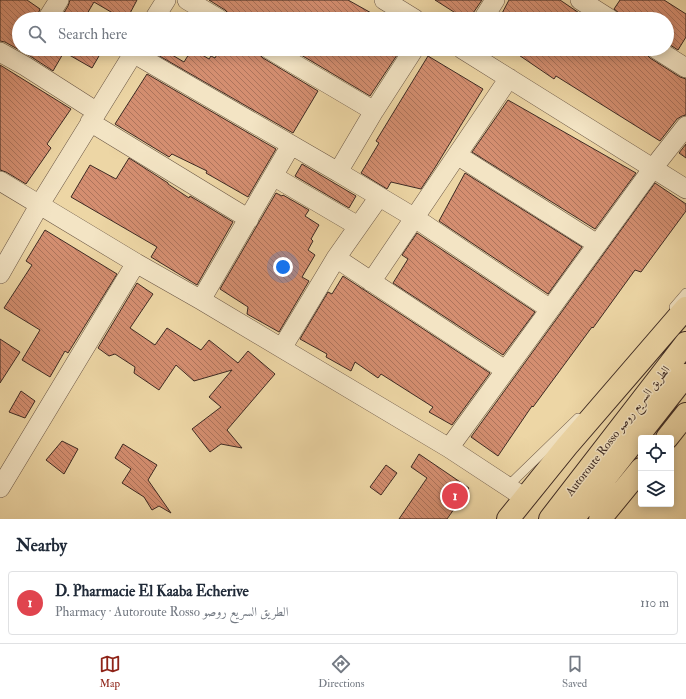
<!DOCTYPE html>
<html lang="en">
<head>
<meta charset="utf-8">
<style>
  body { margin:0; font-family:"IM FELL Double Pica",Amiri,serif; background:#f6f6f7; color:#1f2937 }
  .controls { position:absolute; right:12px; bottom:12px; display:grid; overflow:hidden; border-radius:4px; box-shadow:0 2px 10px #0003 }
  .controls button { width:36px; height:36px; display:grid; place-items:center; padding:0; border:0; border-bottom:1px solid #e0e1e3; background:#fff; color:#1f2937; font:20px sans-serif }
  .you { position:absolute; left:283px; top:267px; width:14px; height:14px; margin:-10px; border:3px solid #fff; border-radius:50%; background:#1a73e8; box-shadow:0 0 0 6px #1a73e833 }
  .badge { display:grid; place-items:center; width:26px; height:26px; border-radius:50%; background:#8f2418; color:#fff; font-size:13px; font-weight:700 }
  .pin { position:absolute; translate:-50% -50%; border:2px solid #fff; box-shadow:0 1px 4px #0006 }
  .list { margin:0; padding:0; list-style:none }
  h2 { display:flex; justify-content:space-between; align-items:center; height:52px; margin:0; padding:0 16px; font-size:17px }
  h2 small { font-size:13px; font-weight:400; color:#747a83 }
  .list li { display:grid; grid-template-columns:26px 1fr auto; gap:12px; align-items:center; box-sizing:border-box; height:64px; margin:0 8px 8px; padding:0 8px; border:1px solid #e0e1e3; border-radius:4px }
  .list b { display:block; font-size:15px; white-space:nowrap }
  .list p { margin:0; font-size:13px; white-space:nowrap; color:#747a83 }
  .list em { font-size:13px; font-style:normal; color:#747a83 }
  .icon { flex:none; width:22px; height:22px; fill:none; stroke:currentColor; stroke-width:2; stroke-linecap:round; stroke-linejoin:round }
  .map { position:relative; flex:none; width:686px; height:519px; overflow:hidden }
  .search { position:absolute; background:#fff; box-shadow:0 2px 10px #0003; left:12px; right:12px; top:12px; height:44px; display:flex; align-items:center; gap:10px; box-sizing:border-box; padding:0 14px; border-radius:22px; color:#747a83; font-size:15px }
  .sheet { height:124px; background:#fff }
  nav { display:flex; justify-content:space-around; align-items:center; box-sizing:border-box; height:56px; border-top:1px solid #e0e1e3; background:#fff; font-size:11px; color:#747a83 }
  nav a { display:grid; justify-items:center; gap:2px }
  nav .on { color:#8f2418 }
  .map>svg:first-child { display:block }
  .building { fill:url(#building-back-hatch); stroke:#3d2a23 }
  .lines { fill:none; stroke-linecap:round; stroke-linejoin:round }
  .lane-casing { stroke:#695544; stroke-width:10 }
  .street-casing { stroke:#695544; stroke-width:20 }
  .highway-casing { stroke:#3d2a23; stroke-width:24 }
  .lane { stroke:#f3e4c4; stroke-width:9 }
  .street { stroke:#f3e4c4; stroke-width:19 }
  .highway { stroke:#edd6a5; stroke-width:22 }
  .labels { text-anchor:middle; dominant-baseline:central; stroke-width:3; stroke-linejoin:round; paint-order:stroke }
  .street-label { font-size:12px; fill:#3d2a23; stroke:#f3e4c4 }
</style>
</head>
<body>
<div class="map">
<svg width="686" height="519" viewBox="0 0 686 519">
  <defs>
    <pattern id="building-back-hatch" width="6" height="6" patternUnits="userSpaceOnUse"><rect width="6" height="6" fill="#d48e70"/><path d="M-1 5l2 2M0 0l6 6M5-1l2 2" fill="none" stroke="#ad745c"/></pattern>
  </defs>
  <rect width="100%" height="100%" fill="#edd6a5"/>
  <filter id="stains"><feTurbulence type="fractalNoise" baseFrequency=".005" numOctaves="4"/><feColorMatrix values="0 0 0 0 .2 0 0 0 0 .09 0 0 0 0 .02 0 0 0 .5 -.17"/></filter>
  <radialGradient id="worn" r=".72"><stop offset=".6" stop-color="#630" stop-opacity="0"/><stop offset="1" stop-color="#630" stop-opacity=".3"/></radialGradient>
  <path class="building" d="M0 0H27L40 9 36 19H19V49H103L92 68 64 52 53 71 30 56 5 42 0 41Z
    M70 0H137L127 19H123L94 2 84 19H60L68 6Z
    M209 0H348L382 19H230L229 14 225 10Z
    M435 0H482L469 19H465Z
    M509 0H560L588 19H499Z
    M620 0H664L686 14V37L678 50 667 43V19H621L620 14 614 9Z
    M159 49H162L184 62 192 49 209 59 211 56 215 58 220 49H258L259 54 263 58 318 91 293 133 156 54Z
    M291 49H401L370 96Z
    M510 49H639L646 54 650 58 680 77 686 79V115L682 116 677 119 660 141 556 76 554 79Z
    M428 56 483 89 436 166 421 189 391 182 387 189 361 173 379 143 376 141Z
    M0 65 71 109 47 144 51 148 26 184 6 172 0 170Z
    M147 74 276 149 248 197 206 173 207 171 172 154 169 157 115 124Z
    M508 100 636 173 595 229 472 152Z
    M686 144V158L679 153Z
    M129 158 168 183V184L189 198 190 196 233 222 197 285 151 257 157 247 71 197 90 165 116 179Z
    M302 164 356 196 349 208 295 176Z
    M465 173 582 247 548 294 439 221Z
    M655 183 686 204V211L641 272 635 270 593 328 592 327 533 407 532 406 498 456 471 437Z
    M276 193 282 196 283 195 309 210 305 216 319 225 311 239 313 241 308 250 315 255 302 277 309 281 279 332 247 314 248 307 220 289Z
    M45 230 117 274 68 353 65 351 50 377 22 360 40 330 4 308 32 265 26 261Z
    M417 233 535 312 503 355 393 283 408 259 402 255Z
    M343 276 490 373 452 425 429 412 433 407 381 374 378 378 355 362 351 371 326 357 327 354 300 339 328 292 332 294Z
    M137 283 153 294 130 328 155 345 167 328 201 350 209 340 238 363 248 351 275 374 227 430 242 448 221 444 210 452 192 429 221 407 209 397 232 370 194 381 176 365 159 390 134 373 135 367 115 354 109 356 98 348Z
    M0 339 20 352 0 383Z
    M21 391 35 401 25 418 9 412Z
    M62 441 78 449 64 474 46 460Z
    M123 444 157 465 148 480 171 513 159 506 152 510 144 497 122 483 131 469 115 458Z
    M419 454 469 488 447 519H399L427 478 411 467Z
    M386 465 397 473 381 495 370 487Z"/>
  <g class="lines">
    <defs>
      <path id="lane" d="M674 307 686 293
        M508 486 578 418"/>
      <path id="street" d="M187 0 219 19
        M384 0 415 19
        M580 0 610 19
        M47 19 59 0
        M154 19 166 0
        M483 19 495 0
        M269 49 374 111
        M414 49 374 111 338 172 415 218 550 309
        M462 49 686 189
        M656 49 686 68
        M0 52 25 66 97 112
        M133 53 338 172
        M90 122 249 219
        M457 155 597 244
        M273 176 358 226
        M0 181 136 263 201 300 449 448 525 498
        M336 258 505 370
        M0 274 40 204 136 49
        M371 282 509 78
        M201 300 291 145
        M282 348 336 258 379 197
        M449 448 653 168 686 126
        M0 488 136 263"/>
      <path id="highway" d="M667 438 686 414
        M508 519 567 446 686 308
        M550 519 686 343
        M573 519 686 375
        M600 519 641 469"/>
    </defs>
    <use href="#lane" class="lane-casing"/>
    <use href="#street" class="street-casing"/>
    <use href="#highway" class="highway-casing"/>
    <use href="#lane" class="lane"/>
    <use href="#street" class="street"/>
    <use href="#highway" class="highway"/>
  </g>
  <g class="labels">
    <g class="street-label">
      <text transform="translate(618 431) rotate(-52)">Autoroute Rosso الطريق السريع روصو</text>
    </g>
  </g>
  <rect width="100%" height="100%" filter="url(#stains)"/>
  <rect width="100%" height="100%" fill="url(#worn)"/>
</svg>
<div class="controls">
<button><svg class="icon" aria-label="locate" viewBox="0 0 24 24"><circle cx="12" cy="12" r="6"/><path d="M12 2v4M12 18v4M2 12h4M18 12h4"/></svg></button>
<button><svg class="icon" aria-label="layers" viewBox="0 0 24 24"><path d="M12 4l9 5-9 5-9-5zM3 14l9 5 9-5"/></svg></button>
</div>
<div class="you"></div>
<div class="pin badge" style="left:455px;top:496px;background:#e0444e">1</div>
<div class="search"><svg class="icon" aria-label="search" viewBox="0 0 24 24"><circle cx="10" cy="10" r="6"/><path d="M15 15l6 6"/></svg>Search here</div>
</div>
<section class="sheet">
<h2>Nearby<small></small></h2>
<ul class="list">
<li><span class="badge" style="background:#e0444e">1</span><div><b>D. Pharmacie El Kaaba Echerive</b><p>Pharmacy · Autoroute Rosso الطريق السريع روصو</p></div><em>110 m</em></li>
</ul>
</section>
<nav>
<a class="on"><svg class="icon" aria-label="map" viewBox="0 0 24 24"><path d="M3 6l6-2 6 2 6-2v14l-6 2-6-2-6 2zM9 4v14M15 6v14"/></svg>Map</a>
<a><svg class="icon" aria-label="directions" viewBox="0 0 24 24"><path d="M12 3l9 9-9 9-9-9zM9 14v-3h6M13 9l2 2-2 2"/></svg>Directions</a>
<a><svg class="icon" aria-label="saved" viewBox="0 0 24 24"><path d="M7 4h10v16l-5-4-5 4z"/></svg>Saved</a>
</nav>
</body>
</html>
